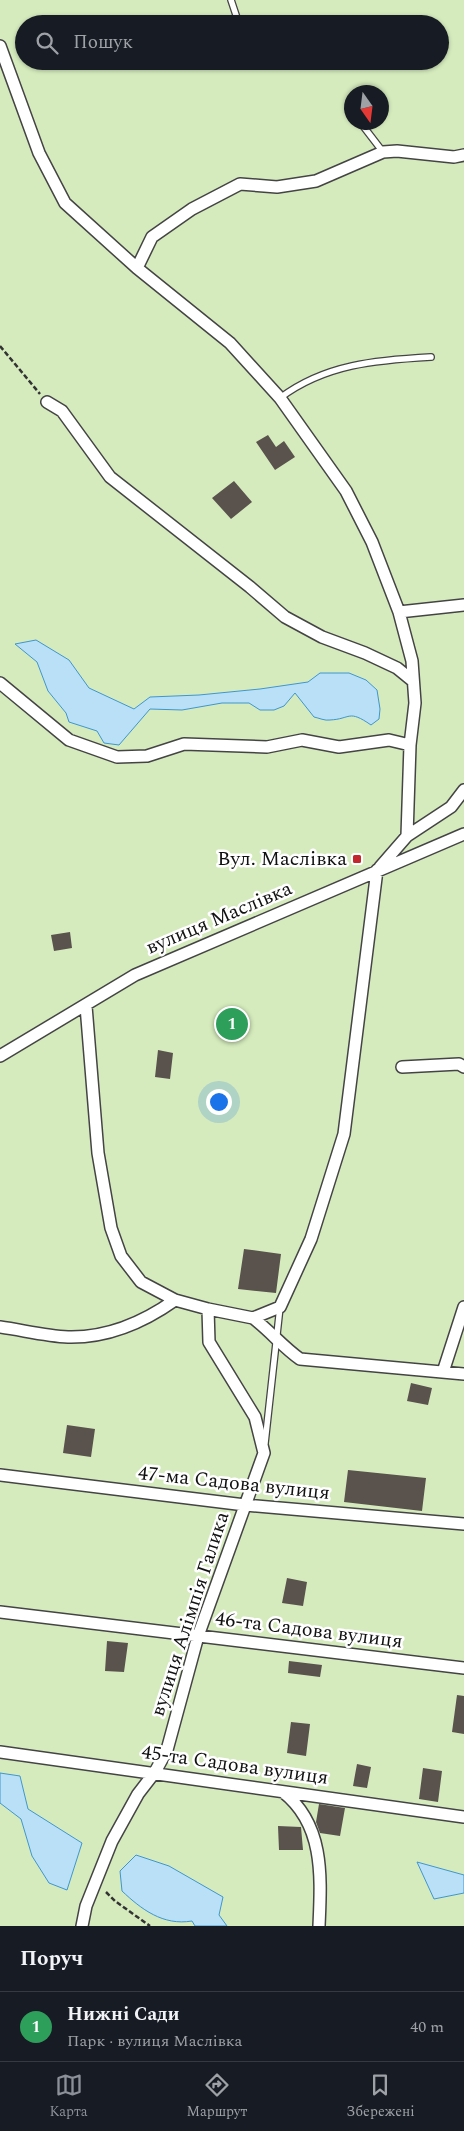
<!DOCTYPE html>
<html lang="uk">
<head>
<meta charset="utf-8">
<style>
  body { margin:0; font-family:Spectral,serif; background:#20242c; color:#f1f3f6 }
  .compass { position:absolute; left:344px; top:85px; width:45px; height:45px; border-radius:50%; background:#171b24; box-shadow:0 1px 4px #0004; rotate:166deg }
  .you { position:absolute; left:218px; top:1101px; width:18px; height:18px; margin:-12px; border:4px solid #fff; border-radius:50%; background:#1a73e8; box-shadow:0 0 0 8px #1a73e833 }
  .badge { display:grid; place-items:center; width:32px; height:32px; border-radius:50%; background:#8c9099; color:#fff; font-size:16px; font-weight:700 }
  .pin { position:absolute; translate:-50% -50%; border:2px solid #fff; box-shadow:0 1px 5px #0006 }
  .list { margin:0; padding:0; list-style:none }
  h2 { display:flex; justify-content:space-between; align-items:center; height:65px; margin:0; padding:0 20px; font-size:21px }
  h2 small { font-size:16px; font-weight:400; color:#9ea1a6 }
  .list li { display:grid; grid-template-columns:32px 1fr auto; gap:15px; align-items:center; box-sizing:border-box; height:70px; padding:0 20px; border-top:1px solid #363941 }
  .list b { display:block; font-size:19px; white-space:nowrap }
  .list p { margin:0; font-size:16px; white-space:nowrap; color:#9ea1a6 }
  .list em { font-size:16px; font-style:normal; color:#9ea1a6 }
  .icon { flex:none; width:28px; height:28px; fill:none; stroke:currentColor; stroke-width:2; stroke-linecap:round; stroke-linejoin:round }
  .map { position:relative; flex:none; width:464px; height:1926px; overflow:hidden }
  .search { position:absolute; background:#171b24; box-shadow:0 1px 4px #0004; left:15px; right:15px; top:15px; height:55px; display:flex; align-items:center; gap:12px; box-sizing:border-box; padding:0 18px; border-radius:28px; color:#9ea1a6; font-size:19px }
  .sheet { height:135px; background:#171b24 }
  nav { display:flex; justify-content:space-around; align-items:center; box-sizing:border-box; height:70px; border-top:1px solid #363941; background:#171b24; font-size:14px; color:#9ea1a6 }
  nav a { display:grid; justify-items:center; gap:2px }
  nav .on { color:#8c9099 }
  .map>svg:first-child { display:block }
  .green { fill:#d5ebbd; fill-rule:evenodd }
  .water { fill:#b9e0f7; stroke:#3f96cf }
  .building { fill:#5a524d }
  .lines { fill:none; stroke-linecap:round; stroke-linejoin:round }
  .lane-casing { stroke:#444; stroke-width:8 }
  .street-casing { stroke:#444; stroke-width:14 }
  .path { stroke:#333; stroke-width:2.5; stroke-dasharray:5 2.5; stroke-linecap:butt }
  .lane { stroke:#fff; stroke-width:5.5 }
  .street { stroke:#fff; stroke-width:11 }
  .poi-dot { fill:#c4262e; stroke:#fff; stroke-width:2 }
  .labels { text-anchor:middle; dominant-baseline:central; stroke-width:5; stroke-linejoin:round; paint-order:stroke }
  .poi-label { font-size:20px; fill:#111; stroke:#fff; text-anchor:end }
  .street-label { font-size:20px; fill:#111; stroke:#fff }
</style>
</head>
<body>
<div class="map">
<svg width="464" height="1926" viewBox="0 0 464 1926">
  <rect width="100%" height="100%" fill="#fffdf5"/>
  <path class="green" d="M0 0H464V1926H0ZM24 24H440V61H24ZM352 92H382V122H352Z"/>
  <path class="water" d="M36 640 69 660 89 688 134 709 150 697 199 695 260 689 308 682 320 673H349L366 680 377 690 380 709 379 719 371 725C348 709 351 719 330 720 325 721 319 718 314 717L295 693 284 706 274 710H260L249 703H222L182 710 150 709 119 745 104 743 97 731 69 722 66 713 48 691 37 662 15 644Z
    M0 1773 20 1776 28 1809 82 1843 67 1890 49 1883 32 1856 21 1819 0 1803Z
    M136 1855 169 1866 223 1897 219 1915 227 1926H195L192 1921C163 1926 141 1909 122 1891L120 1871Z
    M417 1862 464 1875V1893L434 1899Z"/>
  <path class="building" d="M268 435 276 447 284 441 295 457 275 470 256 442Z
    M234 481 252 502 231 519 212 498Z
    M70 932 72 948 54 951 51 935Z
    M158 1050 173 1053 170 1079 155 1077Z
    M244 1249 281 1254 276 1293 238 1289Z
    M411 1383 432 1388 428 1405 407 1401Z
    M67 1425 95 1429 91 1457 63 1453Z
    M348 1470 426 1478 422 1511 344 1502Z
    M287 1578 307 1582 303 1606 282 1603Z
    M107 1641 128 1643 124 1672 105 1671Z
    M289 1661 322 1665 320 1677 288 1673Z
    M457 1695 464 1696V1734L452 1732Z
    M291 1722 310 1724 306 1756 287 1753Z
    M357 1764 371 1767 367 1788 353 1786Z
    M423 1768 442 1771 438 1802 419 1799Z
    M319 1804 345 1808 340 1836 320 1833 316 1822Z
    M278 1826 301 1827 303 1850H279Z"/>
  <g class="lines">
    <defs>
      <path id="lane" d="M231 0 239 24
        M360 122 383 152
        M280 398C325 364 377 360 431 357
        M265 1443 280 1307"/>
      <path id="street" d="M0 46 39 153 65 203 137 268 230 343 280 398 346 491 372 542 399 612 412 661 415 703 410 745 407 836
        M137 268 152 237 192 209 240 184 277 187 316 181 383 152 397 151 454 157 464 155
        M47 402 62 411 110 477 250 587 285 617 322 637 365 653 397 668 413 681
        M399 612 464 605
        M0 683 69 740 117 757 147 756 184 744 267 747 302 740 339 747 389 740 410 745
        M380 867 407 836 451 807 464 790
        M86 1006 98 1153 111 1228 121 1256 141 1282 175 1300 208 1309 253 1318 280 1307 311 1239 344 1134 377 870
        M0 1056 135 975 464 834
        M402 1067 459 1064 464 1067
        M253 1318C270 1331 283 1347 300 1359L464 1374
        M0 1327C22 1330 46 1336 68 1337 108 1338 144 1322 175 1300
        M443 1372 464 1307
        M0 1475 245 1505 464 1524
        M0 1612 464 1668
        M0 1752 464 1817
        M283 1792C325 1825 321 1878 319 1926
        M82 1926 86 1906 112 1841 138 1794 155 1772 167 1750 198 1636 264 1453 255 1417 209 1342 208 1309"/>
    </defs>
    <use href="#lane" class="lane-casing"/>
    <use href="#street" class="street-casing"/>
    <path class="path" d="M0 346 40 394
      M106 1892 115 1901 150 1926"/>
    <use href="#lane" class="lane"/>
    <use href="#street" class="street"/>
  </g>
  <rect class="poi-dot" x="352" y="854" width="10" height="10" rx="2.5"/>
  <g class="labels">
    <g class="poi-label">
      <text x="347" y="859">Вул. Маслівка</text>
    </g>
    <g class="street-label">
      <text transform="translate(219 918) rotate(-23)">вулиця Маслівка</text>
      <text transform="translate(234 1483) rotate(6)">47-ма Садова вулиця</text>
      <text transform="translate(190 1614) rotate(-72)">вулиця Алімпія Галика</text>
      <text transform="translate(309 1630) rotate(7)">46-та Садова вулиця</text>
      <text transform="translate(235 1765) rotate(8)">45-та Садова вулиця</text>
    </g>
  </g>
</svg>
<svg class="compass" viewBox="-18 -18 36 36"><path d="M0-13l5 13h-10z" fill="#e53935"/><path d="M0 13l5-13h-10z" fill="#9ea1a6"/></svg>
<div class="you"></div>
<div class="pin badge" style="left:232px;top:1024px;background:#2e9e5b">1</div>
<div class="search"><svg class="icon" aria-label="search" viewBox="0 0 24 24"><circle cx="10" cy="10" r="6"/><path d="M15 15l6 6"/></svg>Пошук</div>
</div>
<section class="sheet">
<h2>Поруч<small></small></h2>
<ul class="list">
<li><span class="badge" style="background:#2e9e5b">1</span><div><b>Нижні Сади</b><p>Парк · вулиця Маслівка</p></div><em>40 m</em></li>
</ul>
</section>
<nav>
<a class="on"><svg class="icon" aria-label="map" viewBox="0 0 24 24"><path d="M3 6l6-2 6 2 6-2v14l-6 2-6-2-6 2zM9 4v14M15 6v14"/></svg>Карта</a>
<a><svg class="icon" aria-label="directions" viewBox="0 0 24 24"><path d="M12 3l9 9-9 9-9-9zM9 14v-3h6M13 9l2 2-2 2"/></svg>Маршрут</a>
<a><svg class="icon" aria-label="saved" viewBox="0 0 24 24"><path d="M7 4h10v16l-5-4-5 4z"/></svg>Збережені</a>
</nav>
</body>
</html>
